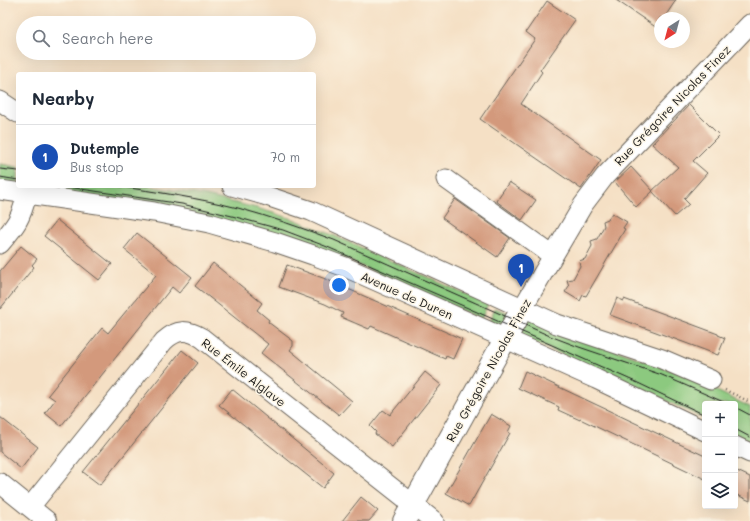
<!DOCTYPE html>
<html lang="en">
<head>
<meta charset="utf-8">
<style>
  body { margin:0; font-family:Mali,sans-serif; background:#f2f2f3; color:#1f2937 }
  .controls { position:absolute; right:12px; bottom:12px; display:grid; overflow:hidden; border-radius:4px; box-shadow:0 4px 16px #0002 }
  .controls button { width:36px; height:36px; display:grid; place-items:center; padding:0; border:0; border-bottom:1px solid #e0e1e3; background:#fff; color:#1f2937; font:20px sans-serif }
  .compass { position:absolute; left:654px; top:12px; width:36px; height:36px; border-radius:50%; background:#fff; box-shadow:0 4px 16px #0002; rotate:216deg }
  .you { position:absolute; left:339px; top:285px; width:14px; height:14px; margin:-10px; border:3px solid #fff; border-radius:50%; background:#1a73e8; box-shadow:0 0 0 6px #1a73e833 }
  .badge { display:grid; place-items:center; width:26px; height:26px; border-radius:50%; background:#1a73e8; color:#fff; font-size:13px; font-weight:700 }
  .pin { position:absolute; translate:-50% -33px; filter:drop-shadow(0 1px 2px #0008) }
  .pin::after { content:''; position:absolute; top:21px; width:14px; height:12px; background:inherit; clip-path:polygon(0 0,100% 0,50% 100%) }
  .list { margin:0; padding:0; list-style:none }
  h2 { display:flex; justify-content:space-between; align-items:center; height:52px; margin:0; padding:0 16px; font-size:17px }
  h2 small { font-size:13px; font-weight:400; color:#747a83 }
  .list li { display:grid; grid-template-columns:26px 1fr auto; gap:12px; align-items:center; box-sizing:border-box; height:64px; padding:0 16px; border-top:1px solid #e0e1e3 }
  .list b { display:block; font-size:15px; white-space:nowrap }
  .list p { margin:0; font-size:13px; white-space:nowrap; color:#747a83 }
  .list em { font-size:13px; font-style:normal; color:#747a83 }
  .icon { flex:none; width:22px; height:22px; fill:none; stroke:currentColor; stroke-width:2; stroke-linecap:round; stroke-linejoin:round }
  .map { position:relative; flex:none; width:750px; height:521px; overflow:hidden }
  .search { position:absolute; background:#fff; box-shadow:0 4px 16px #0002; left:16px; top:16px; width:300px; height:44px; display:flex; align-items:center; gap:10px; box-sizing:border-box; padding:0 14px; border-radius:22px; color:#747a83; font-size:15px }
  .panel { position:absolute; background:#fff; box-shadow:0 4px 16px #0002; left:16px; top:72px; width:300px; height:116px; border-radius:4px }
  .map>svg:first-child { display:block }
  .green { fill:#8cc97f; stroke:#54724e }
  .building { fill:#d3997c }
  .lines { fill:none; stroke-linecap:round; stroke-linejoin:round }
  .minor-casing { stroke:#686157; stroke-width:21 }
  .major-casing { stroke:#686157; stroke-width:24 }
  .path { stroke:#686157; stroke-width:2.5; stroke-dasharray:1 3; stroke-linecap:butt }
  .minor { stroke:#fff; stroke-width:19 }
  .major { stroke:#fff; stroke-width:22 }
  .tram { stroke:#1c1c1c; stroke-width:1 }
  .labels { text-anchor:middle; dominant-baseline:central; stroke-width:3; stroke-linejoin:round; paint-order:stroke }
  .street-label { font-size:12px; fill:#1c1c1c; stroke:#fcf5e5 }
</style>
</head>
<body>
<div class="map">
<svg width="750" height="521" viewBox="0 0 750 521">
  <rect width="100%" height="100%" fill="#fcf5e5"/>
  <filter id="ink" filterUnits="userSpaceOnUse"><feTurbulence type="fractalNoise" baseFrequency=".025" numOctaves="2"/><feDisplacementMap in="SourceGraphic" scale="8" xChannelSelector="R" yChannelSelector="G"/><feConvolveMatrix kernelMatrix="1 2 1 2 8 2 1 2 1" color-interpolation-filters="sRGB"/></filter>
  <filter id="wash" filterUnits="userSpaceOnUse"><feTurbulence type="fractalNoise" baseFrequency=".012" numOctaves="4" result="noise"/><feDisplacementMap in="SourceGraphic" scale="16" xChannelSelector="R" yChannelSelector="G"/><feGaussianBlur stdDeviation="0.9" result="paint"/><feColorMatrix in="noise" values="0 0 0 0 0 0 0 0 0 0 0 0 0 0 0 0 0 1.4 0 .05"/><feComposite in="paint" operator="in"/></filter>
  <g filter="url(#wash)">
    <rect width="100%" height="100%" fill="#f5e0c5"/>
    <path class="green" d="M0 164 18 167V185L0 182Z
      M27 186H148L202 195 257 208 293 219 328 233 488 304 481 319 334 254Z
      M495 308 511 314 502 328 489 322Z
      M525 317 684 375 750 407V441L735 434V404H705V419L652 394 516 334Z"/>
    <g id="blocks">
      <path class="building" d="M616 0H676L664 18H660V23L657 28Z
        M547 1 575 20 540 70 542 72 521 104 601 160 581 189 480 119 535 39 526 32Z
        M689 105 719 135 693 161 707 173 684 199 689 204 675 216 652 191 678 167 652 144Z
        M631 167 653 191 636 207 615 182Z
        M509 182 536 200 522 220 496 201Z
        M455 199 510 238 497 257 442 218Z
        M612 213 627 222 623 228 625 229 586 296 583 295 580 301 565 292 569 286 567 280 573 279 580 266 579 261 585 259 592 246 591 241 597 239 604 226 603 221 608 219Z
        M57 220 112 264 99 280 44 236Z
        M137 233 192 277 179 293 172 287 61 426 45 413 55 400 48 395 102 328 108 333 156 275 124 249Z
        M21 246 37 259 32 265 34 267 0 309V271Z
        M213 263 262 303 257 310 269 320 268 322 293 341V346L290 350 352 401 339 415 261 353 268 344 195 286Z
        M287 265 323 278 462 339 453 359 446 356 445 359 371 326 369 329 341 317 343 313 325 304 279 287Z
        M617 298 624 301V299L718 334V335L725 338 718 355 610 315Z
        M182 350 198 363 100 485 83 472Z
        M525 371 705 456V479L580 419V420L558 410 559 407 518 388Z
        M425 372 441 385 392 447 375 434 376 432 370 426 383 410 390 415Z
        M232 389 334 473 323 488 219 405Z
        M491 414 511 426 508 432 510 433 469 506 446 493Z
        M0 417 38 447 21 469 0 452Z
        M735 470 750 477V501L735 494Z
        M361 497 378 511 369 521H342Z"/>
    </g>
  </g>
  <g filter="url(#ink)">
    <use href="#blocks" fill-opacity="0" stroke="#686157" stroke-width="1"/>
    <g class="lines">
      <defs>
        <path id="minor" d="M0 101 18 113
          M446 179 553 256
          M232 186 264 195 311 211 557 324 662 359 711 380
          M0 190 154 212 209 223 275 242 313 255 345 267 596 379 705 431
          M0 244C16 225 21 219 27 194
          M523 307 583 205 605 176 750 24
          M735 446 750 453
          M0 483 47 521
          M30 507 164 341C177 329 187 329 202 338L434 521"/>
        <path id="major" d="M404 521 523 307"/>
      </defs>
      <use href="#minor" class="minor-casing"/>
      <use href="#major" class="major-casing"/>
      <path class="path" d="M725 390 750 402"/>
      <use href="#minor" class="minor"/>
      <use href="#major" class="major"/>
      <path class="tram" d="M0 169 18 171
        M0 177 18 180
        M61 186 182 204 232 216 283 230 325 246 443 297 638 383 705 415
        M116 186C157 192 198 198 238 208 271 217 302 228 334 240L550 336 579 347 662 375 728 404
        M735 407 750 415
        M735 429 750 437"/>
    </g>
  </g>
  <g class="labels">
    <g class="street-label">
      <text transform="translate(672 105) rotate(-46)">Rue Grégoire Nicolas Finez</text>
      <text transform="translate(407 295) rotate(24)">Avenue de Duren</text>
      <text transform="translate(488 370) rotate(-61)">Rue Grégoire Nicolas Finez</text>
      <text transform="translate(244 372) rotate(38)">Rue Émile Alglave</text>
    </g>
  </g>
</svg>
<div class="controls">
<button>+</button>
<button>−</button>
<button><svg class="icon" aria-label="layers" viewBox="0 0 24 24"><path d="M12 4l9 5-9 5-9-5zM3 14l9 5 9-5"/></svg></button>
</div>
<svg class="compass" viewBox="-18 -18 36 36"><path d="M0-13l5 13h-10z" fill="#e53935"/><path d="M0 13l5-13h-10z" fill="#747a83"/></svg>
<div class="you"></div>
<div class="pin badge" style="left:521px;top:287px;background:#1a4fb4">1</div>
<div class="search"><svg class="icon" aria-label="search" viewBox="0 0 24 24"><circle cx="10" cy="10" r="6"/><path d="M15 15l6 6"/></svg>Search here</div>
<section class="panel">
<h2>Nearby<small></small></h2>
<ul class="list">
<li><span class="badge" style="background:#1a4fb4">1</span><div><b>Dutemple</b><p>Bus stop</p></div><em>70 m</em></li>
</ul>
</section>
</div>
</body>
</html>
